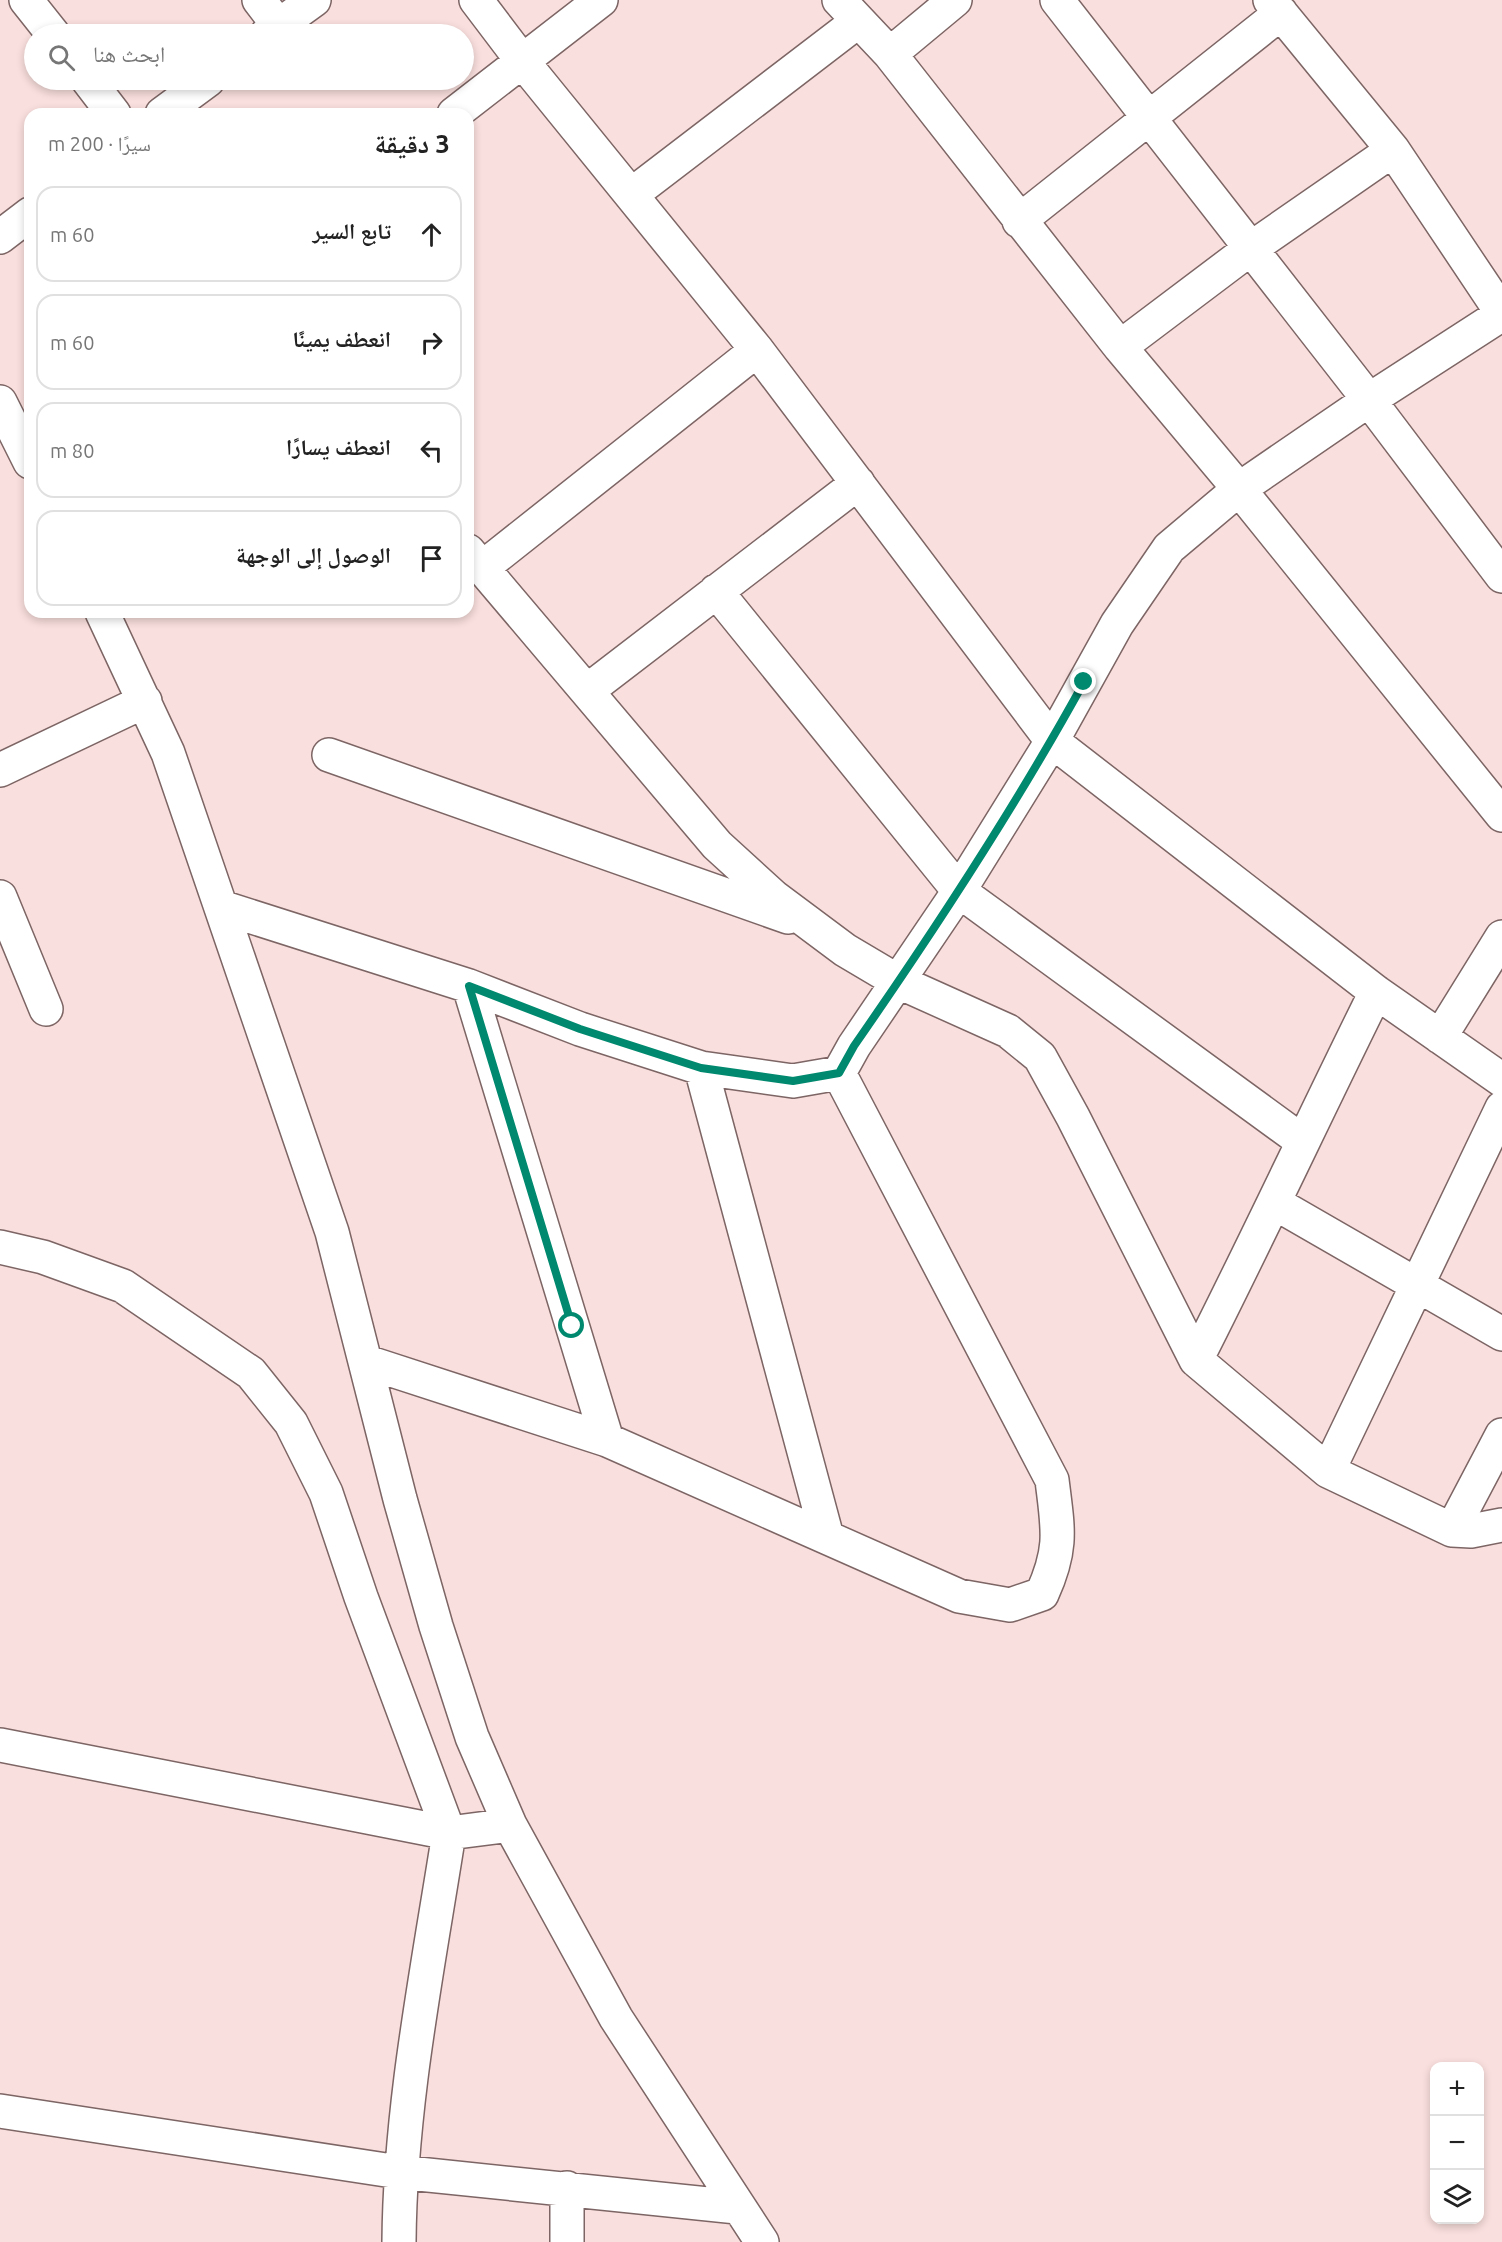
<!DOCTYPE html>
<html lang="ar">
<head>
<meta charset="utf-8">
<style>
  body { margin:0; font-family:Ubuntu,"Noto Naskh Arabic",sans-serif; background:#f6f6f6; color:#222; direction:rtl }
  .controls { position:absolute; right:18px; bottom:18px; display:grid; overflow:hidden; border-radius:12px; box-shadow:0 3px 9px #0003 }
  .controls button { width:54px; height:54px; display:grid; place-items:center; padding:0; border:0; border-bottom:2px solid #e0e0e0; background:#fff; color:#222; font:30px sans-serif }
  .stop { position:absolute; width:18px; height:18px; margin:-14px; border:4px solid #00896e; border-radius:50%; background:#fff }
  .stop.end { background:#00896e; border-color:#fff; box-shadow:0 2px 6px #0008 }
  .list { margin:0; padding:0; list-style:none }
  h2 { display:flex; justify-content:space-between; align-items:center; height:78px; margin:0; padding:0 24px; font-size:26px }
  h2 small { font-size:20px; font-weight:400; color:#767676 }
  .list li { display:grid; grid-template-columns:39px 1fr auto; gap:18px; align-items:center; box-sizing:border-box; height:96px; margin:0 12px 12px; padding:0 12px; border:2px solid #e0e0e0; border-radius:18px }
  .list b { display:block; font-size:22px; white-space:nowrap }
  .list em { font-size:20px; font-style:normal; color:#767676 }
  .icon { flex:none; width:33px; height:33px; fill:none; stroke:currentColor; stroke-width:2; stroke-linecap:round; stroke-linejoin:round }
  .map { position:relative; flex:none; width:1502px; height:2242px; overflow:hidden; direction:ltr }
  .search { position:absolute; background:#fff; box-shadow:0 3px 9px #0003; left:24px; top:24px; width:450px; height:66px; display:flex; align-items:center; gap:15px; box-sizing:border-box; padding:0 21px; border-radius:33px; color:#767676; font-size:22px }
  .panel { position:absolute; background:#fff; box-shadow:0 3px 9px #0003; left:24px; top:108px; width:450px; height:510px; border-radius:18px; direction:rtl }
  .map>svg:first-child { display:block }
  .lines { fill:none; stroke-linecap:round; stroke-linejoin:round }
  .minor-casing { stroke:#7c6564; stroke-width:36 }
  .minor { stroke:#fff; stroke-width:33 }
  .route { stroke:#00896e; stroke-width:8 }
</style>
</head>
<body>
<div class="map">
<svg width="1502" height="2242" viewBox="0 0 1502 2242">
  <rect width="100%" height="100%" fill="#f9dfdd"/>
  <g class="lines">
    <defs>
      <path id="minor" d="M26 0 53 34
        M259 0 279 26
        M476 0 523 62 757 350 1052 741 1376 992 1502 1080
        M839 0 890 54 1120 347 1239 489 1502 815
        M1057 0 1369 400 1502 576
        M1270 0 1393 150 1502 313
        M267 34 314 0
        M890 54 955 0
        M88 80 114 114
        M162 114 208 80
        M454 114 601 0
        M631 195 857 22
        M1019 221 1281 13
        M0 237 30 214
        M1120 347 1250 249 1393 150
        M0 402 30 462
        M468 551 717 845 774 897 845 950 899 982 1008 1031 1040 1057 1073 1117 1196 1360 1328 1471 1452 1530 1471 1531 1502 1525
        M482 568 757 350
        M716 591 959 891 1302 1141
        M102 612 168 753 332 1232 400 1499 436 1626 472 1737 510 1825 616 2018 762 2242
        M587 691 858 483
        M329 755 788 917
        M0 770 145 701
        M0 897 46 1009
        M221 907 469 986 580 1029 701 1068 793 1081 839 1073
        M469 986 607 1440
        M1440 1037 1502 937
        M701 1068 827 1537
        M1275 1203 1502 1334
        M0 1247 43 1257 123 1286 251 1373 291 1423 326 1493 361 1597 449 1833
        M1196 1360C1258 1238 1315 1115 1376 992
        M367 1362 607 1440 959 1596 1010 1605 1042 1594C1063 1548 1058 1529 1052 1480L839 1073 854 1046 959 891 1052 741 1117 624 1169 548 1239 489 1369 400 1502 314
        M1328 1471 1502 1108
        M1452 1530 1502 1435
        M0 1745 449 1833
        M0 2111 399 2172 737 2207
        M567 2188V2242
        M399 2242C400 2105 428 1968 449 1833L510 1825"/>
    </defs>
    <use href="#minor" class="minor-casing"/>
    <use href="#minor" class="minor"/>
  </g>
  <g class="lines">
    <path class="route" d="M572 1326 469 986 580 1029 701 1068 793 1081 839 1073 854 1046C936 928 1015 808 1084 682"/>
  </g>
</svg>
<div class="controls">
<button>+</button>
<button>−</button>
<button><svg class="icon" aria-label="layers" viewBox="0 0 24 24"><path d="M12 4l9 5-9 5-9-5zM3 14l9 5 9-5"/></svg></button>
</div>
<div class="stop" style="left:572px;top:1326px"></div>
<div class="stop end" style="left:1084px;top:682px"></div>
<div class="search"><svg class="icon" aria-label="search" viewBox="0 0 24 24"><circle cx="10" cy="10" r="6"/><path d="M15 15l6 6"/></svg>ابحث هنا</div>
<section class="panel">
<h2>3 دقيقة<small>سيرًا · 200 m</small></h2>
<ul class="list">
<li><svg class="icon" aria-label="ahead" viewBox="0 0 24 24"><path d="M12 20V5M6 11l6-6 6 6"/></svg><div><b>تابع السير</b></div><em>60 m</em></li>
<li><svg class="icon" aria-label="right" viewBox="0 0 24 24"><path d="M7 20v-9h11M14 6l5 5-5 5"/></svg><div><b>انعطف يمينًا</b></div><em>60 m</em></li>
<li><svg class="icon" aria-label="left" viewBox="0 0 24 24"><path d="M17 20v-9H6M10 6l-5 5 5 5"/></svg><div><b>انعطف يسارًا</b></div><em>80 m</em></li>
<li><svg class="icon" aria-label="arrive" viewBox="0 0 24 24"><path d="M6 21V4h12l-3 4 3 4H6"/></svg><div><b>الوصول إلى الوجهة</b></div></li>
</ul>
</section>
</div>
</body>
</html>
